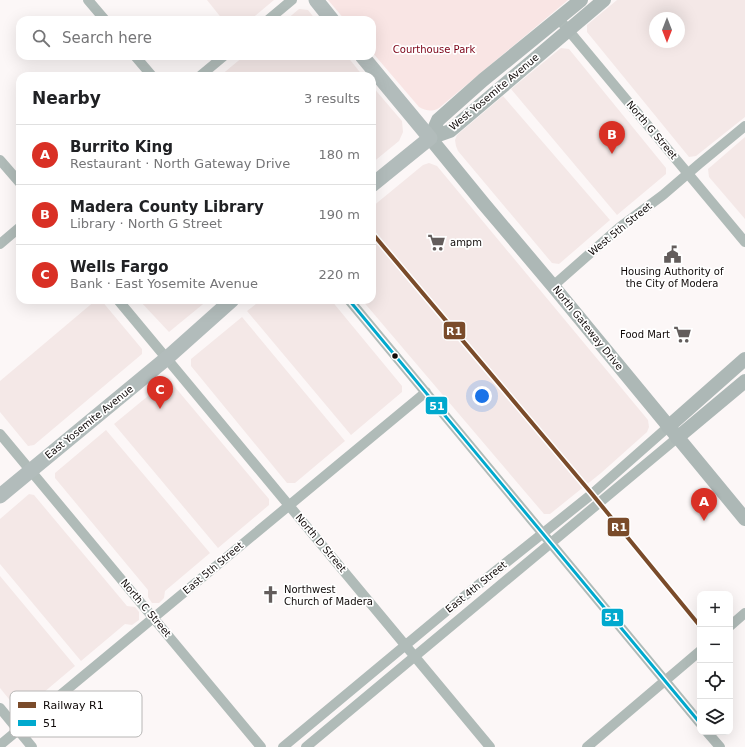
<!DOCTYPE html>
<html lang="en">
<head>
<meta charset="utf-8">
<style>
  body { margin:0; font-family:"DejaVu Sans",sans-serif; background:#f6f6f6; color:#202124 }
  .controls { position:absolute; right:12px; bottom:12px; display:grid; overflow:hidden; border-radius:8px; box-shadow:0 4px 16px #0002 }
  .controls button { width:36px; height:36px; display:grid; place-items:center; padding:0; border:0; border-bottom:1px solid #e0e0e0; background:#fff; color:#202124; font:20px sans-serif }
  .compass { position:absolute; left:649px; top:12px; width:36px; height:36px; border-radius:50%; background:#fff; box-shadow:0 4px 16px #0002; rotate:180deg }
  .you { position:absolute; left:482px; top:396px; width:14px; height:14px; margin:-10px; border:3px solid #fff; border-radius:50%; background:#1a73e8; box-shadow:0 0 0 6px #1a73e833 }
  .badge { display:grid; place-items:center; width:26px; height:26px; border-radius:50%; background:#d93025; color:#fff; font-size:13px; font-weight:700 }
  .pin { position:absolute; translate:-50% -33px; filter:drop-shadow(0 1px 2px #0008) }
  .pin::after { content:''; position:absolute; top:21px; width:14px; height:12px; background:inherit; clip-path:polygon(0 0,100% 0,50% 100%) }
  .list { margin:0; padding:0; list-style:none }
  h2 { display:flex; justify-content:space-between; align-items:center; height:52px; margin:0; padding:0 16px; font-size:17px }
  h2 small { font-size:13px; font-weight:400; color:#757577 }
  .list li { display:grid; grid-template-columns:26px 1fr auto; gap:12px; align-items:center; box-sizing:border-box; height:60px; padding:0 16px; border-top:1px solid #e0e0e0 }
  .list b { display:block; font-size:15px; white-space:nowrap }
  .list p { margin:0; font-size:13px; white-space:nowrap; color:#757577 }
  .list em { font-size:13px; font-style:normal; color:#757577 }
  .icon { flex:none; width:22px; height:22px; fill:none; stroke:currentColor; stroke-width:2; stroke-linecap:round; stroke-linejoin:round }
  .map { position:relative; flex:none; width:745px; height:747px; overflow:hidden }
  .search { position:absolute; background:#fff; box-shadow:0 4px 16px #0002; left:16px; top:16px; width:360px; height:44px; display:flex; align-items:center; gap:10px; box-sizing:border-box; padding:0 14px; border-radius:12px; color:#757577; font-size:15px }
  .panel { position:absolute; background:#fff; box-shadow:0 4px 16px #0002; left:16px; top:72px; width:360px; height:232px; border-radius:12px }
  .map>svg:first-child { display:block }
  .built { fill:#f4e8e7; fill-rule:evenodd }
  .green { fill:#f9e5e4 }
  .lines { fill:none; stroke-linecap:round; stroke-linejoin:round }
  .minor { stroke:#b0bbb8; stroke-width:10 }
  .secondary { stroke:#adb8b6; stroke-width:14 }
  .primary { stroke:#b2bcbb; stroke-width:15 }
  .bus-1-casing { stroke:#fff; stroke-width:6 }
  .bus-1 { stroke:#00a9ce; stroke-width:3 }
  .rail-1-casing { stroke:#fff; stroke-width:7 }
  .rail-1 { stroke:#7a4b2a; stroke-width:4 }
  .bus-dot { fill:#100a09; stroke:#fff; stroke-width:1.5 }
  .labels { text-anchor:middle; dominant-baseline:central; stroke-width:3.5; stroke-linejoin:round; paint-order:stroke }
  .park-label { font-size:10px; fill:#7b0015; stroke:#fff }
  .street-label { font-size:10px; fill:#100a09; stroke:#fff }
  .poi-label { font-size:10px; fill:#100a09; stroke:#fff; text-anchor:start }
  .key { fill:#fff; stroke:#b7b6b5; stroke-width:1 }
  .key-label { font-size:11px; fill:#100a09 }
  .line-badge { stroke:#fff; stroke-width:1.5 }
  .badge-label { font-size:11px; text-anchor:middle; font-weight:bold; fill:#fff }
</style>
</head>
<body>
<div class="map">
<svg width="745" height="747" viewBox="0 0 745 747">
  <rect width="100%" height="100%" fill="#fcf7f7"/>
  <path class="built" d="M207 0H274L250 20H223Z
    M617 0H745V117L696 156 689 157 587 32V25ZM655 18H679V42H655Z
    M299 9 308 10 316 20H286Z
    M561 48 569 49 666 168V174L617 215 511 89Z
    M244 56H347L363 76H220Z
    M372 86 402 121 403 132 399 141 372 163Z
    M503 96 610 220 559 264 552 263 458 151 456 146 455 140 457 135Z
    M745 137V219L709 177 708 169Z
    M429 163 437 166 648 420 649 427 647 432 601 473 550 514H544L362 300H372V207L423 165Z
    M96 300H101L142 349V354L34 445 28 446 0 412V381Z
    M139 300H208L169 332Z
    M261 300H331L402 386V392L351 435 247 311Z
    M242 317 345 441 295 483H287L191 366V359Z
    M169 380 269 499V505L218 548 114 424 165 382Z
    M106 430 210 553 165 591 164 598 159 603H152L148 597V590L55 478V473Z
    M29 494 34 495 127 606 135 607 139 612V620L132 625 125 624 81 661 0 564V519Z
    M0 576 75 666 24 709H17L0 688Z"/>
  <path class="green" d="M328 0H568L439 108C432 112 426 111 419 107L372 52V20H345Z"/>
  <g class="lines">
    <path class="minor" d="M88 0 105 20
      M559 19 745 242
      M268 20 292 0
      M135 56 152 76
      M200 76 224 56
      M0 160 20 183
      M0 244 20 227
      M553 286 620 227 663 195 699 164 745 126
      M118 300 490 747
      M349 300 700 723
      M0 434 261 747
      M730 626 745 613
      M0 708 32 747
      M707 732 720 747
      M0 745 426 392
      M283 747 473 589 592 494 668 427
      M306 747 677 438
      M587 747 700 651"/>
    <path class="secondary" d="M430 138 483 203 553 286 745 519
      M430 138 450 131 604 0
      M430 138 438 120 483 80 581 0
      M668 427 745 359
      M677 438 745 381"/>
    <path class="primary" d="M316 0 332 20
      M362 56 430 138 372 185
      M0 496 167 358 232 300"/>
    <defs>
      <path id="bus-1" d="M349 300 700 723"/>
    </defs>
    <use href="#bus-1" class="bus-1-casing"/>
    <use href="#bus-1" class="bus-1"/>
    <defs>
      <path id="rail-1" d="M372 233 592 494 700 626"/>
    </defs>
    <use href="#rail-1" class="rail-1-casing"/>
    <use href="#rail-1" class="rail-1"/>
  </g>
  <defs>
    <symbol id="supermarket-bare" viewBox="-9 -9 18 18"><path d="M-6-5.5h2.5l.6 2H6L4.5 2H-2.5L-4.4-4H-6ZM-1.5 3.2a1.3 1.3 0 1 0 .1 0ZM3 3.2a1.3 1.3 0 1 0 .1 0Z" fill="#635d5c" stroke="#fff" stroke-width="2.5" paint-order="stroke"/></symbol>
    <symbol id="civic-bare" viewBox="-9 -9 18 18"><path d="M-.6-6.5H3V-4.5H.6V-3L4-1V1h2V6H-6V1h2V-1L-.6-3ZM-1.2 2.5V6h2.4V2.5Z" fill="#635d5c" stroke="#fff" stroke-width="2.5" paint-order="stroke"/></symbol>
    <symbol id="church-bare" viewBox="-9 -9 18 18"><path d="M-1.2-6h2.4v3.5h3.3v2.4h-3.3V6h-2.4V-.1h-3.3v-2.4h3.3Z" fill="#635d5c" stroke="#fff" stroke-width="2.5" paint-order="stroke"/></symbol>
  </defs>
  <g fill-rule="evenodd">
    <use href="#supermarket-bare" x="424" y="230" width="25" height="25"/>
    <use href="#civic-bare" x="660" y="242" width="25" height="25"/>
    <use href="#supermarket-bare" x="670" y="322" width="25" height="25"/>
    <use href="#church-bare" x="258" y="582" width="25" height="25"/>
  </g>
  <circle class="bus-dot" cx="395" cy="356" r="3.5"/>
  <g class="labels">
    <g class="park-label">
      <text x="434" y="49">Courthouse Park</text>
    </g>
    <g class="street-label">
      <text transform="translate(494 92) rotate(-40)">West Yosemite Avenue</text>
      <text transform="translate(652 130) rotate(50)">North G Street</text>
      <text transform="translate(620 229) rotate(-39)">West 5th Street</text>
      <text transform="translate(588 328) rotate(51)">North Gateway Drive</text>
      <text transform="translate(89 422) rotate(-39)">East Yosemite Avenue</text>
      <text transform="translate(321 543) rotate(50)">North D Street</text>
      <text transform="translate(213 568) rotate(-40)">East 5th Street</text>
      <text transform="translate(476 587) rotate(-39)">East 4th Street</text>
      <text transform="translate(146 608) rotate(50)">North C Street</text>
    </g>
    <g class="poi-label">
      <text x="450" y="242">ampm</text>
      <text x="672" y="271" text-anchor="middle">Housing Authority of<tspan x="672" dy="12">the City of Modera</tspan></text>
      <text x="670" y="334" text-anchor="end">Food Mart</text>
      <text x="284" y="589">Northwest<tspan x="284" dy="12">Church of Madera</tspan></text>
    </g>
  </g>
  <rect x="10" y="691" width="132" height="46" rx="6" class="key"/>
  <rect x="18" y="702" width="18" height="6" fill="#7a4b2a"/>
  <rect x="18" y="720" width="18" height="6" fill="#00a9ce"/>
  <g class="key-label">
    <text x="43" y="709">Railway R1</text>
    <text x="43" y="727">51</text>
  </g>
  <g class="line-badge">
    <rect x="443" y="321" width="23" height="19" rx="4" fill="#7a4b2a"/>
    <rect x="425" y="396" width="23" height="19" rx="4" fill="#00a9ce"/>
    <rect x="607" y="517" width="23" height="20" rx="4" fill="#7a4b2a"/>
    <rect x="601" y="608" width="23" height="19" rx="4" fill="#00a9ce"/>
  </g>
  <g class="badge-label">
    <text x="454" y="335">R1</text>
    <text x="437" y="410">51</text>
    <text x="619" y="531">R1</text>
    <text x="612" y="621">51</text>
  </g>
</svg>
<div class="controls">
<button>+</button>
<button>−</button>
<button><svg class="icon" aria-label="locate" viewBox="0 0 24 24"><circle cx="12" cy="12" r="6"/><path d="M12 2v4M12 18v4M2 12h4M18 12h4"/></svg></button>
<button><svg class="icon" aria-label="layers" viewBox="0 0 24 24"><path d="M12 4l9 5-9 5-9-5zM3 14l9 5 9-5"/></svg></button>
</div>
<svg class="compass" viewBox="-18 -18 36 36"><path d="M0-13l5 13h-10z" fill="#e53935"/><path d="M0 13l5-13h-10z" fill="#757577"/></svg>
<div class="you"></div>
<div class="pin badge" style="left:704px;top:521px">A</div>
<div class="pin badge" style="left:612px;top:154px">B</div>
<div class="pin badge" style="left:160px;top:409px">C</div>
<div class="search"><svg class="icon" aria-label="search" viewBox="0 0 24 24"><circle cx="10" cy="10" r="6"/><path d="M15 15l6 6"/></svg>Search here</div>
<section class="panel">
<h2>Nearby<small>3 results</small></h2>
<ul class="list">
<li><span class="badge">A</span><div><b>Burrito King</b><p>Restaurant · North Gateway Drive</p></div><em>180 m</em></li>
<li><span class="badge">B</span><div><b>Madera County Library</b><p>Library · North G Street</p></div><em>190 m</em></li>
<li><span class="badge">C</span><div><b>Wells Fargo</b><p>Bank · East Yosemite Avenue</p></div><em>220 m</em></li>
</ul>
</section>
</div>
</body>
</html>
